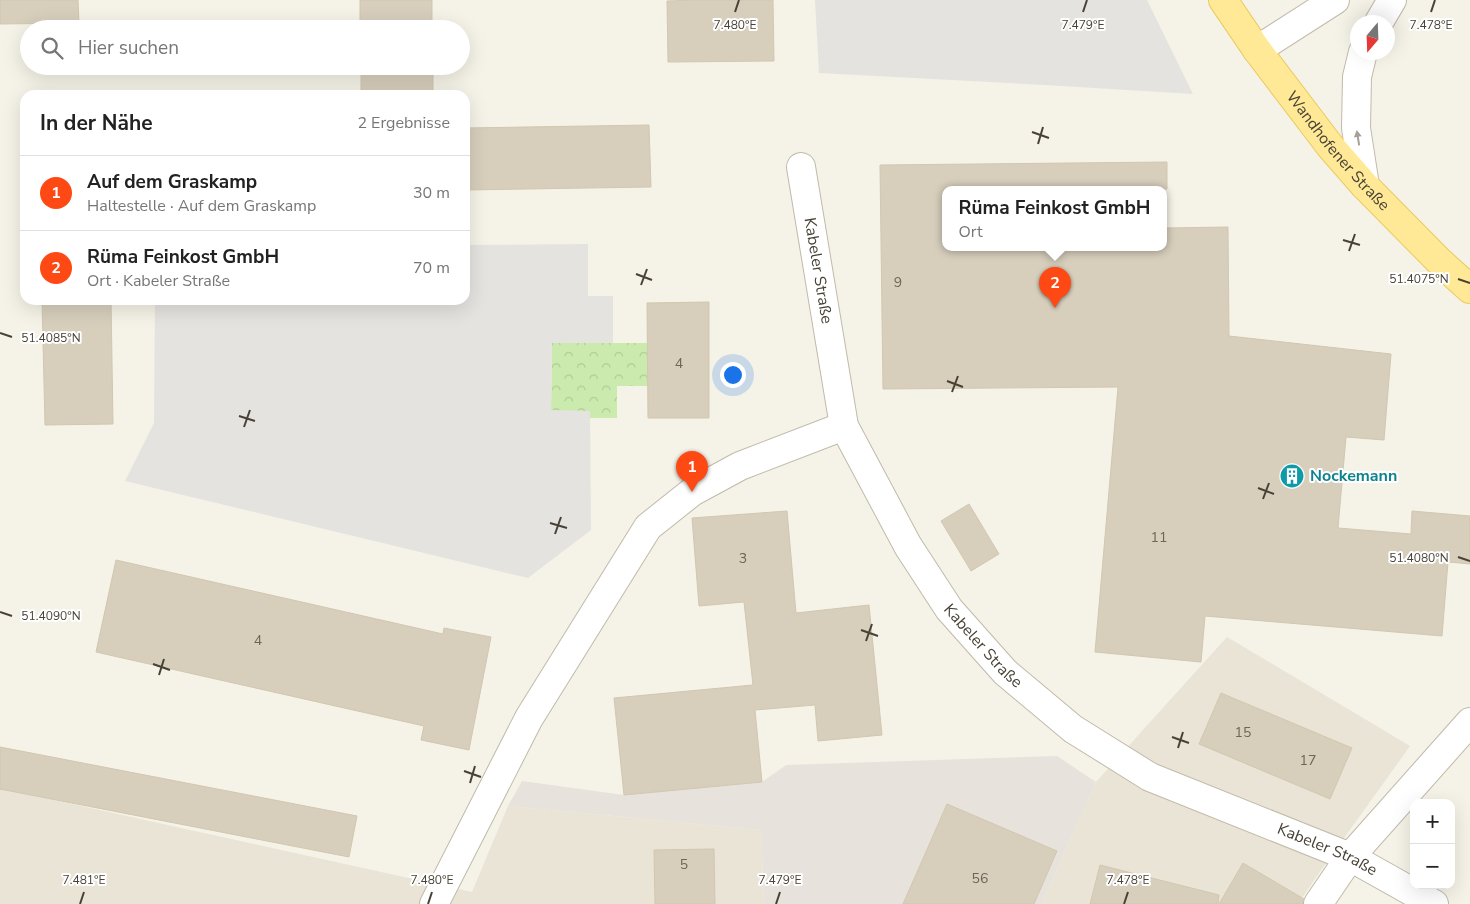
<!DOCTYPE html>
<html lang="de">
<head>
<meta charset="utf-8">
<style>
  body { margin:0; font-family:"Nunito Sans",sans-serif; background:#f2f2f2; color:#222 }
  .controls { position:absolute; right:15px; bottom:15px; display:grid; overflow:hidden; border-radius:10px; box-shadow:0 5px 20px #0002 }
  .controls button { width:45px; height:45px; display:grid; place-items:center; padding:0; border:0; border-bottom:1px solid #e0e0e0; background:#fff; color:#222; font:25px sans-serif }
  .compass { position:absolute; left:1350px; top:15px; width:45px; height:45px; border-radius:50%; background:#fff; box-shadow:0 5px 20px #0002; rotate:199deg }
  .you { position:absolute; left:732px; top:374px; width:18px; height:18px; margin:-12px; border:4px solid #fff; border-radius:50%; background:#1a73e8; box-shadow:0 0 0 8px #1a73e833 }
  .badge { display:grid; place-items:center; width:32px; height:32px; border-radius:50%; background:#ff4914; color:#fff; font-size:16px; font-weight:700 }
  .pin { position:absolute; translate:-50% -41px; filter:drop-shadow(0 1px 2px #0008) }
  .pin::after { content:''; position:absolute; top:26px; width:18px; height:15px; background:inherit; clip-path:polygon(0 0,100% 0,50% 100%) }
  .popup { position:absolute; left:942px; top:186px; width:225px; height:65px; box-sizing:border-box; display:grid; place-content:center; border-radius:10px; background:#fff; filter:drop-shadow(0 1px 4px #0005); font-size:16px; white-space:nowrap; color:#767676 }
  .popup b { font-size:19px; color:#222 }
  .popup::after { content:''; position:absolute; left:50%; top:100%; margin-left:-10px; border:10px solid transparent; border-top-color:#fff }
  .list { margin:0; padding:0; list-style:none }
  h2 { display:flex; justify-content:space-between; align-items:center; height:65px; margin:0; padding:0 20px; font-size:21px }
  h2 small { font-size:16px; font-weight:400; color:#767676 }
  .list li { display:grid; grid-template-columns:32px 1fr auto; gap:15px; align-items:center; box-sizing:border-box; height:75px; padding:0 20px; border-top:1px solid #e0e0e0 }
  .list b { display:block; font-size:19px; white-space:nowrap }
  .list p { margin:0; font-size:16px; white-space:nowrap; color:#767676 }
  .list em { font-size:16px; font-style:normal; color:#767676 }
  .icon { flex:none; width:28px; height:28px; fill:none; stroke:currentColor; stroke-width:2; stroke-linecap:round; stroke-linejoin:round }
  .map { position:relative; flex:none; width:1470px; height:904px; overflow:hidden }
  .search { position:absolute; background:#fff; box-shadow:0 5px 20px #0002; left:20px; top:20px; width:450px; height:55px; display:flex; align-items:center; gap:12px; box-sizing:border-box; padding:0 18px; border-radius:28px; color:#767676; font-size:19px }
  .panel { position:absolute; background:#fff; box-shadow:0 5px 20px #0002; left:20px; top:90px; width:450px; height:215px; border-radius:15px }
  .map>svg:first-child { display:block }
  .residential { fill:#e9e4d5 }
  .industrial { fill:#e7e3dc }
  .forest { fill:url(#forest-crowns) }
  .parking { fill:#e5e3df }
  .building { fill:#d7cebc; stroke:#d2c7af }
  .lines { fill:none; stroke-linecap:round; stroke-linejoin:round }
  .minor-casing { stroke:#c1baa9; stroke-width:30 }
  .major-casing { stroke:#eacb5f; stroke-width:30 }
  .minor { stroke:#fff; stroke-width:28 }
  .major { stroke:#ffe996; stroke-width:28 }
  .oneway { fill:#a4a09a }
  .ticks { fill:none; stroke:#484236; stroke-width:2 }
  .labels { text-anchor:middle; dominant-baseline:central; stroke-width:4; stroke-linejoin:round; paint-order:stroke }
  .number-label { font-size:14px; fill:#6c6558 }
  .street-label { font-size:16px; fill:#484236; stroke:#fff }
  .culture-label { font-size:16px; font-weight:bold; fill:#0d838f; stroke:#fff; text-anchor:start }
  .ticks-label { font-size:12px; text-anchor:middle; fill:#484236; stroke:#fff; stroke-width:4; stroke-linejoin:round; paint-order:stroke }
</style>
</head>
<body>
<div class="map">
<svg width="1470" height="904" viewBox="0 0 1470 904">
  <defs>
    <pattern id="forest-crowns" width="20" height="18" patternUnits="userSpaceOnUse" patternTransform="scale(1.25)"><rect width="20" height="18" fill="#cbebae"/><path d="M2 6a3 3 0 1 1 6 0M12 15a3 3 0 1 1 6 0" fill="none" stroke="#b0cb96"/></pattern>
  </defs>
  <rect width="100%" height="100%" fill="#f5f2e7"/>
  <path class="residential" d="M1227 637 1410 746 1319 873 1298 904H1042L1096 782Z
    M0 788 472 892 508 806 761 830 764 904H0Z"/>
  <path class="industrial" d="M1057 756 1096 782 1042 904H764L761 830 508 806 522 781 624 795 762 782 786 765Z"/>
  <path class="forest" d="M552 343H647L648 386H617V418H590V412L551 411Z"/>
  <path class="parking" d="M815 0H1147L1193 94 1045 85 819 73Z
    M588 244V296H613V343H552L551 410 590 411 591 530 528 578 125 481 154 423 155 300H465V245Z"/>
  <path class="building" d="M0 0H78L79 23 0 24Z
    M360 0H432V29H360Z
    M700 0H773L774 61 668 62 667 1Z
    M361 66H433V95H361Z
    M649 125 651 187 465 190V128Z
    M1167 162V189H946V247H1164V228L1228 227 1229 336 1391 354 1384 440 1346 437 1338 528 1411 534 1412 511 1470 516V564L1448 562 1442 636 1205 616 1201 662 1095 652 1118 387 883 389 880 165Z
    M42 300H111L113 424 45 425Z
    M709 302V418H648L647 303Z
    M969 504 999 554 971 571 941 521Z
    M787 511 796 613 869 605 882 735 818 741 815 705 755 710 762 782 624 795 614 698 753 685 744 602 699 606 692 518Z
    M116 560 443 634 444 628 491 637 469 750 421 740 424 726 96 652Z
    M1221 693 1352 748 1330 799 1199 744Z
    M0 747 357 816 349 857 0 789Z
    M947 804 1057 851 1034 904H903Z
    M714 849 715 904H655L654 850Z
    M1243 863 1304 899 1303 904H1219Z
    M1100 865 1219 895 1218 904H1090Z"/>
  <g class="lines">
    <defs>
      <g id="minor">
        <path d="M1379 22 1392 0"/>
        <path d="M1257 50 1335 0"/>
        <path d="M1363 52 1357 77 1356 128 1365 186"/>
        <path id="s1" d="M801 167 844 426 908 546 949 609 1005 672 1073 729 1150 777 1350 857 1434 904"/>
        <path d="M434 904 529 718 648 527 692 492 740 466 844 426"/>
        <path d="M1318 904 1350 857 1470 722"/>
      </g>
      <g id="major">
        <path id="s2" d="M1223 0 1257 50 1330 146 1365 186 1440 262 1470 289"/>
      </g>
    </defs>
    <use href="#minor" class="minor-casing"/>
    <use href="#major" class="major-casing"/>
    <use href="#minor" class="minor"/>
    <use href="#major" class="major"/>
  </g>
  <defs><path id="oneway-solid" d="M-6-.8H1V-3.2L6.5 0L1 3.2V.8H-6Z" transform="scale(1.25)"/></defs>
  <use class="oneway" href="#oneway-solid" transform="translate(1358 138) rotate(-99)"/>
  <path class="ticks" d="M735 12 739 0M1083 12 1087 0M1431 12 1435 0M1032 132 1049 138M1038 144 1043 127M1343 240 1360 245M1349 251 1355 234M636 274 652 280M1458 279 1470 283M641 285 647 269M0 333 12 337M947 381 963 387M952 392 958 376M239 416 255 421M244 427 250 410M1258 488 1274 494M1263 499 1269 483M550 523 567 528M555 534 561 517M1458 557 1470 561M0 612 12 616M861 630 878 636M866 641 872 624M153 664 170 670M159 675 164 659M1172 737 1189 743M1178 748 1183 732M464 771 481 777M470 783 475 766M80 904 84 892M428 904 432 892M776 904 780 892M1124 904 1128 892"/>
  <defs>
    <symbol id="building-disc" viewBox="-11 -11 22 22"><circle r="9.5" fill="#0f9aa8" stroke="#fff"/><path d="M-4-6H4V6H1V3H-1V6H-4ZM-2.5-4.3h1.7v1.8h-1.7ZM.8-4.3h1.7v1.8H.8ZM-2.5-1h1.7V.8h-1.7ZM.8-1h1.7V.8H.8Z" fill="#fff"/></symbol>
  </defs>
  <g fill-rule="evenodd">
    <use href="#building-disc" x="1278" y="462" width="28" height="28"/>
  </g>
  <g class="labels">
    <g class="number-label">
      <text x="898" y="282">9</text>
      <text x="679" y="363">4</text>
      <text x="1159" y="537">11</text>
      <text x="743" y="558">3</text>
      <text x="258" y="640">4</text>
      <text x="1243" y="732">15</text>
      <text x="1308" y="760">17</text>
      <text x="684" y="864">5</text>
      <text x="980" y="878">56</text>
    </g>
    <g class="street-label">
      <text stroke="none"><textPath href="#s2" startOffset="190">Wandhofener Straße</textPath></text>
      <text stroke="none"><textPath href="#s1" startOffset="105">Kabeler Straße</textPath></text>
      <text stroke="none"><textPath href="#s1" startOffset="524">Kabeler Straße</textPath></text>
      <text stroke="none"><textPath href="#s1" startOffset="929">Kabeler Straße</textPath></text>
    </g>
    <g class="culture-label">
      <text x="1310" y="476">Nockemann</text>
    </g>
  </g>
  <g class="ticks-label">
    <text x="735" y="29">7.480°E</text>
    <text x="1083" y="29">7.479°E</text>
    <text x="1431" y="29">7.478°E</text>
    <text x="1419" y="283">51.4075°N</text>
    <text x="51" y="342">51.4085°N</text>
    <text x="1419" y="562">51.4080°N</text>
    <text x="51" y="620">51.4090°N</text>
    <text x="84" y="884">7.481°E</text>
    <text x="432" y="884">7.480°E</text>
    <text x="780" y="884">7.479°E</text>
    <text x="1128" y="884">7.478°E</text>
  </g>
</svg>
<div class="controls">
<button>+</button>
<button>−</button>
</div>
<svg class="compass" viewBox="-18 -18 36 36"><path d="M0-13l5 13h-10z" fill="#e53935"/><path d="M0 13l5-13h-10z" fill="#767676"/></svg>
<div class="you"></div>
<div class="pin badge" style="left:692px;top:492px">1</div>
<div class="pin badge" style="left:1055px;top:308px">2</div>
<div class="popup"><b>Rüma Feinkost GmbH</b>Ort</div>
<div class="search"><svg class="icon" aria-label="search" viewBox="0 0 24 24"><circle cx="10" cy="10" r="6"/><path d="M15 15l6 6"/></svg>Hier suchen</div>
<section class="panel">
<h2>In der Nähe<small>2 Ergebnisse</small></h2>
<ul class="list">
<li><span class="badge">1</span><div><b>Auf dem Graskamp</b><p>Haltestelle · Auf dem Graskamp</p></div><em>30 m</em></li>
<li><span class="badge">2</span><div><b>Rüma Feinkost GmbH</b><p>Ort · Kabeler Straße</p></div><em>70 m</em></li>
</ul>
</section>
</div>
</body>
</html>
